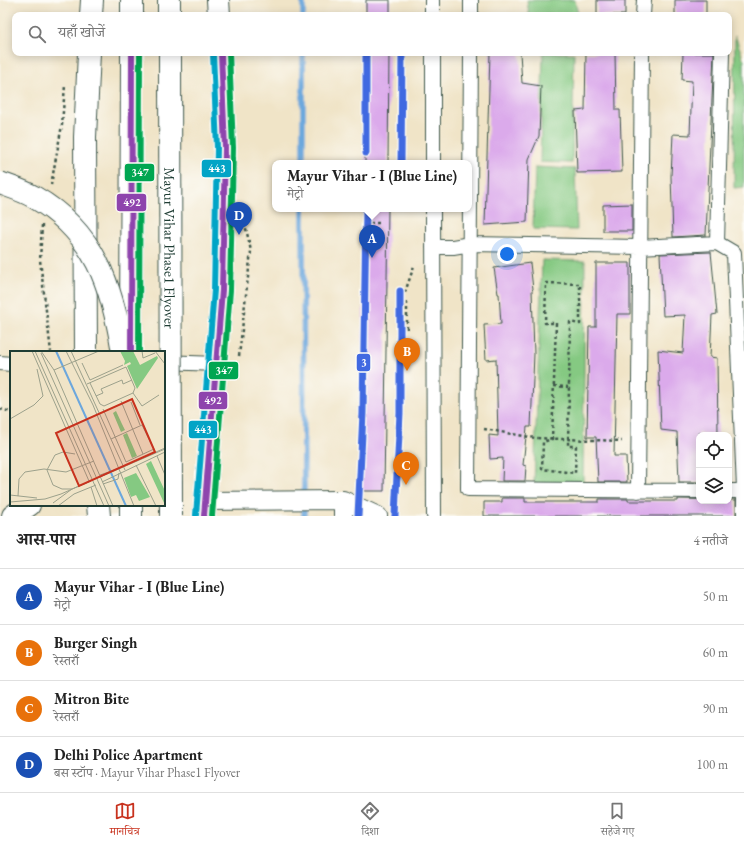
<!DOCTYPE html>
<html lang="hi">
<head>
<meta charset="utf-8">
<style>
  body { margin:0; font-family:"EB Garamond","Noto Serif Devanagari",serif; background:#f2f2f2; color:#222 }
  .controls { position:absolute; right:12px; bottom:12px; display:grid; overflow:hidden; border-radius:8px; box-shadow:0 2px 10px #0003 }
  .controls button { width:36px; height:36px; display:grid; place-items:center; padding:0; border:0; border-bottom:1px solid #e0e0e0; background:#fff; color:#222; font:20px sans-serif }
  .you { position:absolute; left:507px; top:254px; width:14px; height:14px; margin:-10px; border:3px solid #fff; border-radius:50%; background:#1a73e8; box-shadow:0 0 0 6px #1a73e833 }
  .badge { display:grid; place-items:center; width:26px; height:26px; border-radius:50%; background:#c8321e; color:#fff; font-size:13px; font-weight:700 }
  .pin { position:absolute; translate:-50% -33px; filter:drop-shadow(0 1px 2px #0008) }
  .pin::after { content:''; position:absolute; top:21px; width:14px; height:12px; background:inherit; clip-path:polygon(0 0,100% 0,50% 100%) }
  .popup { position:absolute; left:272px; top:160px; width:200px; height:52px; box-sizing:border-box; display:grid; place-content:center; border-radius:8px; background:#fff; filter:drop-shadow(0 1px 3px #0005); font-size:13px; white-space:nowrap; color:#767676 }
  .popup b { font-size:15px; color:#222 }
  .popup::after { content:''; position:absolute; left:50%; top:100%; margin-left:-8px; border:8px solid transparent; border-top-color:#fff }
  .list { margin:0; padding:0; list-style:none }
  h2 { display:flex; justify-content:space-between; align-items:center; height:52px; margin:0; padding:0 16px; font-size:17px }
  h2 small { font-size:13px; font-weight:400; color:#767676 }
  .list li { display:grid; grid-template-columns:26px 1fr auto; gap:12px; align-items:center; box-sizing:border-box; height:56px; padding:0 16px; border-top:1px solid #e0e0e0 }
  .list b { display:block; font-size:15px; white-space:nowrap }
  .list p { margin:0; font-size:13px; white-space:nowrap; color:#767676 }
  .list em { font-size:13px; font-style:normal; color:#767676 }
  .icon { flex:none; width:22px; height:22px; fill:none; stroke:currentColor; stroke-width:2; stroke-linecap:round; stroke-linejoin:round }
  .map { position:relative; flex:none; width:744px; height:516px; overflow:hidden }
  .search { position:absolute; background:#fff; box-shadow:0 2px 10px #0003; left:12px; right:12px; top:12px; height:44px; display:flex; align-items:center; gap:10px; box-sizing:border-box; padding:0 14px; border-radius:8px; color:#767676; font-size:15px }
  .sheet { height:276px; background:#fff }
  nav { display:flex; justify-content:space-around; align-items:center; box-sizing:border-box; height:56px; border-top:1px solid #e0e0e0; background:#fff; font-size:11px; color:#767676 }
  nav a { display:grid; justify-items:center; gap:2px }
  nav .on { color:#c8321e }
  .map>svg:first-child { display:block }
  .green { fill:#85c982; stroke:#52835b }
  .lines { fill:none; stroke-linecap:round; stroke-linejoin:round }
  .stream { stroke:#6ca7dd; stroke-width:5.5 }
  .building { fill:#dbaaeb }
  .minor-casing { stroke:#3e564a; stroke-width:16 }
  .tertiary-casing { stroke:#3e564a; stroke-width:20 }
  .trunk-casing { stroke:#3e564a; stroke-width:24 }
  .path { stroke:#3e564a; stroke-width:2.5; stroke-dasharray:3 3; stroke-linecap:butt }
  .minor { stroke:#fff; stroke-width:14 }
  .tertiary { stroke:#fff; stroke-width:18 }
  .trunk { stroke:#fff; stroke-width:22 }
  .trunk-bridge-casing { stroke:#3e564a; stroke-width:24; stroke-linecap:butt }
  .trunk-bridge { stroke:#fff; stroke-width:22 }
  .bus-1-casing { stroke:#fdfcf7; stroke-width:9 }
  .bus-2-casing { stroke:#fdfcf7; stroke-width:9 }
  .bus-3-casing { stroke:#fdfcf7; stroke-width:9 }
  .bus-1 { stroke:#8e44ad; stroke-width:6 }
  .bus-2 { stroke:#00a651; stroke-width:6 }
  .bus-3 { stroke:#02a4c6; stroke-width:6 }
  .metro-1-casing { stroke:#fdfcf7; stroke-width:10 }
  .metro-1 { stroke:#4169e1; stroke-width:7 }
  .labels { text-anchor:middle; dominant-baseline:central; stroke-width:3; stroke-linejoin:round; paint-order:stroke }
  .street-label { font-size:15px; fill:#1f3d34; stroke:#fdfcf7 }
  .inset-river { fill:none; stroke:#6ca7dd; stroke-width:2 }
  .inset-road { fill:none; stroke:#9ca18c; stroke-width:1 }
  .view { fill:#c8321e; fill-opacity:0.15; stroke:#c8321e; stroke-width:2 }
  .inset-edge { fill:none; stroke:#1f3d34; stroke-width:2 }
  .line-badge { stroke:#fdfcf7; stroke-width:1.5 }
  .badge-label { font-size:11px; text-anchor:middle; font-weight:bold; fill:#fff }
</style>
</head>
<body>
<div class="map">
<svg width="744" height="516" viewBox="0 0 744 516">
  <rect width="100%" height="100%" fill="#fdfcf7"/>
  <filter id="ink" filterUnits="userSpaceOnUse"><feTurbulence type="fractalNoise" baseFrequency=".025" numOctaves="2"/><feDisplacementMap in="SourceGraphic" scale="8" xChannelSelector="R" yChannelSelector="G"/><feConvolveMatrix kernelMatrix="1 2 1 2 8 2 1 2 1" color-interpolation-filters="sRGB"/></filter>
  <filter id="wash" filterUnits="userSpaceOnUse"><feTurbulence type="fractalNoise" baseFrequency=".012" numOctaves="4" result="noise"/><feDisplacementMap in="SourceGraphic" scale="16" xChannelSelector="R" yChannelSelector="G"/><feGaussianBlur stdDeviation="0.9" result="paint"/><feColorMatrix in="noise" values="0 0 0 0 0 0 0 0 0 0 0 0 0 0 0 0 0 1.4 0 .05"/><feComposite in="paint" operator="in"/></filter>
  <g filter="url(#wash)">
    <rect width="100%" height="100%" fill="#f0e4c7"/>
    <path class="green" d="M527 0H575L578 15H529Z
      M735 35 744 61V187L734 188Z
      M543 53H574L572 163 540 162Z
      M535 167 575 169 577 230 533 229Z
      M542 260 585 261 583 485 534 484Z"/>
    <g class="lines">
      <path class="stream" d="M303 0V15
        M303 53V163
        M303 209 304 516"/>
    </g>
    <g id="blocks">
      <path class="building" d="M366 0H390V15H366Z
        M597 0H625V15H597Z
        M675 0H706V15H675Z
        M366 53H389L388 163H365Z
        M490 53H520L522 83 541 86 539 136 529 159 527 222 485 225Z
        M586 53H615L616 110H620L622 172 577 173 575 111 585 110Z
        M683 53H714L706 235 673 237 671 176 673 134 690 135 692 81 682 80Z
        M632 204V231H603V205Z
        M364 209H388L384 491H361Z
        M711 252 717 314 712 315 710 357 717 358 718 435 699 433V482H679L677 432 661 430 658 350 683 353 685 315 663 316 660 254Z
        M530 263 533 289 532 290 534 354 531 427H527L523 465 526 466 525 481H502L503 458 490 459 489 435 498 436 496 359 486 360 484 325 501 324 499 294H498L494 268Z
        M596 263H630V314H617L614 456H626L627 482H598L596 437H587L589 327H596Z
        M502 498H525V502H599V499H628V501H678V499L736 500V516H484V502H502Z"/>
    </g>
  </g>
  <g filter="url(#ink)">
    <use href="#blocks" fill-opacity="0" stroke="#3e564a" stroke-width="1"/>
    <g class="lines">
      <defs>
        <path id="minor" d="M432 0V15
          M471 15V0
          M643 15 644 0
          M433 53V163
          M471 53 468 489 699 491
          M433 209 434 516
          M717 243 722 53
          M433 247H453L470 244 639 247 717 243 734 253 744 489
          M164 362 216 364
          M0 363 11 364
          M638 491 642 53
          M729 491H744
          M744 516V494"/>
        <path id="tertiary" d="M343 500V516
          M205 501 343 500 378 516"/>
        <path id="trunk" d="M169 0V15
          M218 0 219 15
          M91 15 92 0
          M132 15V0
          M86 352 85 137 89 53
          M131 352 132 53
          M98 505 99 516
          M13 516 29 505
          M131 516V505
          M204 516 222 290 225 148 221 53"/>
      </defs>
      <use href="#minor" class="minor-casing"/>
      <use href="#tertiary" class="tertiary-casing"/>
      <use href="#trunk" class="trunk-casing"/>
      <path class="path" d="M51 185 62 125 65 85
        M364 223H379
        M42 225 40 260 51 352
        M546 283 580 284V324L570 322 568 446H576L575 473 542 469 543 442 552 439 556 323H545Z
        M407 302V332
        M402 340V301L414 266
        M239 356 251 251 245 224
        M554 386 568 387
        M0 409 11 412
        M484 429 535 438 622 441"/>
      <use href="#minor" class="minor"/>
      <use href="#tertiary" class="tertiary"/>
      <use href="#trunk" class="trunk"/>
      <defs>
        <g id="trunk-bridge">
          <path id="s1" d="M170 53 171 516"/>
          <path d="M0 183C11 187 24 191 34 197 95 232 112 286 123 352"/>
        </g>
      </defs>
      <use href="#trunk-bridge" class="trunk-bridge-casing"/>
      <use href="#trunk-bridge" class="trunk-bridge"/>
      <defs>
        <path id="bus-1" d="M131 352 132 53
          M204 516 222 290 225 148 221 53"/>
        <path id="bus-2" d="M139 352 140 53
          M212 516 230 290 233 148 229 53"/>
        <path id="bus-3" d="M196 515 214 290 217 148 213 53"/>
      </defs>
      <use href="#bus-1" class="bus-1-casing"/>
      <use href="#bus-2" class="bus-2-casing"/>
      <use href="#bus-3" class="bus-3-casing"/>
      <use href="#bus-1" class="bus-1"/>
      <use href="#bus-2" class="bus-2"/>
      <use href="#bus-3" class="bus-3"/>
      <defs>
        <path id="metro-1" d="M366 53V153
          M401 163 402 53
          M358 516 363 413 366 209
          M395 516 400 413V291"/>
      </defs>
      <use href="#metro-1" class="metro-1-casing"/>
      <use href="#metro-1" class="metro-1"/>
    </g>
  </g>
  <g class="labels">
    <g class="street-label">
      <text stroke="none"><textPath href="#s1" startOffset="195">Mayur Vihar Phase1 Flyover</textPath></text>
    </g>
  </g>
  <g transform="translate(10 351)">
    <rect width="155" height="155" fill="#f0e4c7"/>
    <path d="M110 0H123L130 14 147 5 148 7 127 38 117 15 121 13 120 11 114 14 115 10ZM106 60 112 73 109 74 112 73 115 79 111 81 103 62ZM117 82 127 105 122 107 113 84ZM141 110 155 140V154L136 113ZM126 122 140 146 129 150 126 144 121 146 114 127Z" fill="#85c982"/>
    <path class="inset-river" d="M46 0 116 155"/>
    <path class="inset-road" d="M22 0 79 130M25 0 94 155M31 0 44 19 103 155M56 0 83 54 124 155M61 0 115 119M132 0 133 7 145 2M145 0 155 13M31 2 99 155M72 12 80 29 113 14M44 19 89 0M77 33 116 16 125 37 123 42 94 55 90 53 80 32M123 42 132 55 149 44M86 45 93 42 91 38 112 29 113 33 122 29M111 50 133 103M121 51 130 74M93 58 116 111 144 98M0 68 24 54 33 45 27 18M101 88 132 74 144 98M147 105 155 124M126 114 146 155M90 124 107 118M90 126 155 98M92 131 155 101M93 133 108 128 109 122M81 136 87 155M62 138H52L43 134 37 119 45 104 53 101 65 103M0 144 27 147M8 145 9 128 15 121 34 118 56 121 84 110M0 151 35 148 51 143 155 97M43 152 62 138 81 130M48 155 64 143 86 134"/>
    <path class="view" d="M122 48 145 101 69 135 46 82Z"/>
    <rect width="155" height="155" class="inset-edge"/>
  </g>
  <g class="line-badge">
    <rect x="201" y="159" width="31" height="19" rx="4" fill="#02a4c6"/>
    <rect x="124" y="163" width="31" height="19" rx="4" fill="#00a651"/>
    <rect x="116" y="193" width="31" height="19" rx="4" fill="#8e44ad"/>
    <rect x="356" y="353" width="15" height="19" rx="4" fill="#4169e1"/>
    <rect x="208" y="361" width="31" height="19" rx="4" fill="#00a651"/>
    <rect x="198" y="391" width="30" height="19" rx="4" fill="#8e44ad"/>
    <rect x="188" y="420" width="30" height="19" rx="4" fill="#02a4c6"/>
  </g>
  <g class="badge-label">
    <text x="217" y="172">443</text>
    <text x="140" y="176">347</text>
    <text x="132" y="206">492</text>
    <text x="364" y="366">3</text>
    <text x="224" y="374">347</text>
    <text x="213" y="404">492</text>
    <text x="203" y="433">443</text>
  </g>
</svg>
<div class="controls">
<button><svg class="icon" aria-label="locate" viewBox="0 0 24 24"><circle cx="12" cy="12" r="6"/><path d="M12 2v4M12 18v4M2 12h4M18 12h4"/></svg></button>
<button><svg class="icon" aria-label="layers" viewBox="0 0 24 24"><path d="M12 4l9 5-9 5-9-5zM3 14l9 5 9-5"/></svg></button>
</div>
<div class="you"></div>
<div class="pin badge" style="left:372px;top:258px;background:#1a4fb4">A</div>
<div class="popup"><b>Mayur Vihar - I (Blue Line)</b>मेट्रो</div>
<div class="pin badge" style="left:407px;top:371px;background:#e8710a">B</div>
<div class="pin badge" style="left:406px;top:485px;background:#e8710a">C</div>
<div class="pin badge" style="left:239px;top:235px;background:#1a4fb4">D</div>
<div class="search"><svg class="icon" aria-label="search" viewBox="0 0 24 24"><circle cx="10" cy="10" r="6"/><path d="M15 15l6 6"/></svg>यहाँ खोजें</div>
</div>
<section class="sheet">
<h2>आस-पास<small>4 नतीजे</small></h2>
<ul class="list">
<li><span class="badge" style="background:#1a4fb4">A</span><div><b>Mayur Vihar - I (Blue Line)</b><p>मेट्रो</p></div><em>50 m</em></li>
<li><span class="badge" style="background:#e8710a">B</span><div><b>Burger Singh</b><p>रेस्तराँ</p></div><em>60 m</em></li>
<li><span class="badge" style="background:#e8710a">C</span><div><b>Mitron Bite</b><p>रेस्तराँ</p></div><em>90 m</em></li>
<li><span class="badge" style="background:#1a4fb4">D</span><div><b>Delhi Police Apartment</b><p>बस स्टॉप · Mayur Vihar Phase1 Flyover</p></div><em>100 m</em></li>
</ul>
</section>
<nav>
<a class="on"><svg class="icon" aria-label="map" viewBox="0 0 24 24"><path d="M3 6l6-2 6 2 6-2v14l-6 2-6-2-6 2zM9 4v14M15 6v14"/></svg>मानचित्र</a>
<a><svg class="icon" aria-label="directions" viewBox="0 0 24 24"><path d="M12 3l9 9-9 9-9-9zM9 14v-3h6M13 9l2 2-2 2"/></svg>दिशा</a>
<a><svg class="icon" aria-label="saved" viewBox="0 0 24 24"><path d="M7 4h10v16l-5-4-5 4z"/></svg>सहेजे गए</a>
</nav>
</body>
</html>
